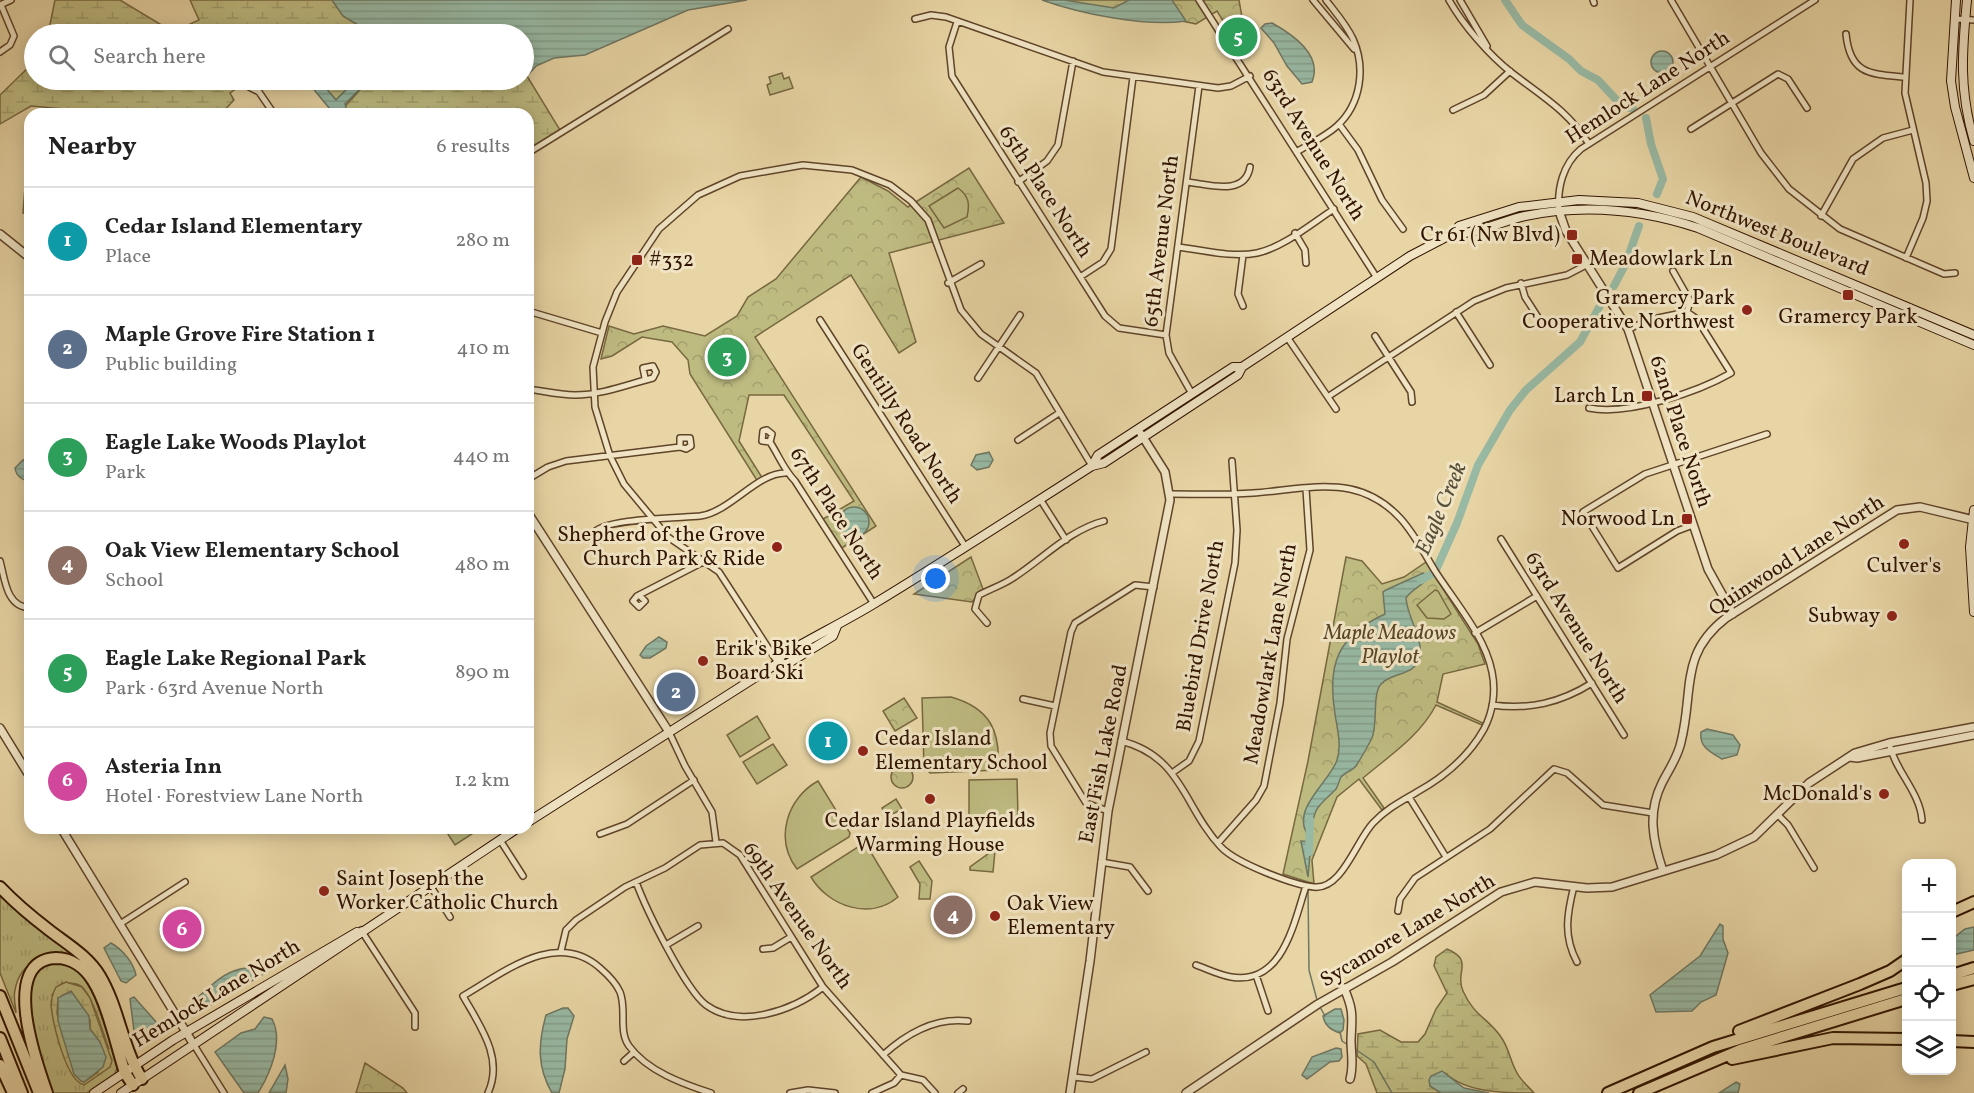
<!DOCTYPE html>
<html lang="en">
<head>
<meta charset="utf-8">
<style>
  body { margin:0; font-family:Vollkorn,serif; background:#f2f2f2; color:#222 }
  .controls { position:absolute; right:18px; bottom:18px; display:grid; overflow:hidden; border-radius:12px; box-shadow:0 3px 15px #0003 }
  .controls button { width:54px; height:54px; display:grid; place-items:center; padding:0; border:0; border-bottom:2px solid #e0e0e0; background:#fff; color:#222; font:30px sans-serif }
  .you { position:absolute; left:936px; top:579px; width:21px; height:21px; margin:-15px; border:4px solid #fff; border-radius:50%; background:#1a73e8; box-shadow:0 0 0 9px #1a73e833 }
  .badge { display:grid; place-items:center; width:39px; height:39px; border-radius:50%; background:#2563eb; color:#fff; font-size:20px; font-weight:700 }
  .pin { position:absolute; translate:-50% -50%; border:3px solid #fff; box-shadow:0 2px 6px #0006 }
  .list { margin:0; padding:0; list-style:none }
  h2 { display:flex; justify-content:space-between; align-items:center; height:78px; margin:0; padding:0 24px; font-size:26px }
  h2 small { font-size:20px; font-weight:400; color:#767676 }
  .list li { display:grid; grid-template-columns:39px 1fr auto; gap:18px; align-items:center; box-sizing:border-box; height:108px; padding:0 24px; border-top:2px solid #e0e0e0 }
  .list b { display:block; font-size:22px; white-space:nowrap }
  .list p { margin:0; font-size:20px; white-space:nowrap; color:#767676 }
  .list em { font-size:20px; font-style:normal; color:#767676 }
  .icon { flex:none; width:33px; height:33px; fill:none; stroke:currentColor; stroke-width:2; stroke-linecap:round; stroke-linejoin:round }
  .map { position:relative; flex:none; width:1974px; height:1093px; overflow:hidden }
  .search { position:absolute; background:#fff; box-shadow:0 3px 15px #0003; left:24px; top:24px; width:510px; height:66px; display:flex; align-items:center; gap:15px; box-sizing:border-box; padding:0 21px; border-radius:33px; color:#767676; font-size:22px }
  .panel { position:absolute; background:#fff; box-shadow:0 3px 15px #0003; left:24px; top:108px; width:510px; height:726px; border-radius:18px }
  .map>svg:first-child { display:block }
  .grass { fill:url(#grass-tufts); stroke:#786840; stroke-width:1.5; fill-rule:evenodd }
  .forest { fill:url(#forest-crowns); stroke:#786840; stroke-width:1.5 }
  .wetland { fill:url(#wetland-marsh); stroke:#786840; stroke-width:1.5; fill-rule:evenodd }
  .pitch { fill:#bebb81; stroke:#786840; stroke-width:1.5 }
  .water { fill:url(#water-rules); stroke:#6f7762; stroke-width:1.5 }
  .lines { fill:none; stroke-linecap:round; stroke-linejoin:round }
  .stream { stroke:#6f7762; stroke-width:1.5 }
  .river { stroke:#98b9a4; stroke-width:8 }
  .minor-casing { stroke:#5f4429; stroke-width:8 }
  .tertiary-casing { stroke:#5f4429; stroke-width:10 }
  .secondary-casing { stroke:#311400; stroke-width:10 }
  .motorway-casing { stroke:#311400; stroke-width:14 }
  .minor { stroke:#f0e4c4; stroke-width:5 }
  .tertiary { stroke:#f0e4c4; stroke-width:7 }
  .secondary { stroke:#f0e4c4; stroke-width:8 }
  .motorway { stroke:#e8d5a5; stroke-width:10 }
  .poi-dot { fill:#8f2418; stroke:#f0e4c4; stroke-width:2 }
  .labels { text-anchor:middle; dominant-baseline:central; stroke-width:6; stroke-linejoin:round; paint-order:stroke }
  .street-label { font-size:21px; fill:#311400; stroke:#f0e4c4 }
  .poi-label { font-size:21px; fill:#311400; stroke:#f0e4c4; text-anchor:end }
  .park-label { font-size:21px; font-style:italic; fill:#5b4627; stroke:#f0e4c4 }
  .water-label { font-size:22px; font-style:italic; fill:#554e39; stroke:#f0e4c4 }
</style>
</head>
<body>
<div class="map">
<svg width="1974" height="1093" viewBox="0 0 1974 1093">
  <defs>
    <pattern id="grass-tufts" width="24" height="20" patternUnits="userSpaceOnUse" patternTransform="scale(1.5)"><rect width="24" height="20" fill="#bebb81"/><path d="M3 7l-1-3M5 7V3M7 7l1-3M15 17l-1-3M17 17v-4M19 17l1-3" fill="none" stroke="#a4a06e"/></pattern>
    <pattern id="forest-crowns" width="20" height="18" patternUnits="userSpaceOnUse" patternTransform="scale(1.5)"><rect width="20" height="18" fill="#bebb81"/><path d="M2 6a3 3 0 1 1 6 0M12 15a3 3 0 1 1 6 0" fill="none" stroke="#a4a06e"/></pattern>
    <pattern id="wetland-marsh" width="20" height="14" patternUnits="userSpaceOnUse" patternTransform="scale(1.5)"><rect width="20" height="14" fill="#bebb81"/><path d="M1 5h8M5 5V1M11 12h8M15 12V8" fill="none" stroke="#a4a06e"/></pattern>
    <pattern id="water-rules" width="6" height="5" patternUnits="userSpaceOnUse" patternTransform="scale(1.5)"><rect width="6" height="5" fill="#98b9a4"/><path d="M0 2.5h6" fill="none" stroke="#839e8b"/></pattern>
  </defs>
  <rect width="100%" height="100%" fill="#e8d5a5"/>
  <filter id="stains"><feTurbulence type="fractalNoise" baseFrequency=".00333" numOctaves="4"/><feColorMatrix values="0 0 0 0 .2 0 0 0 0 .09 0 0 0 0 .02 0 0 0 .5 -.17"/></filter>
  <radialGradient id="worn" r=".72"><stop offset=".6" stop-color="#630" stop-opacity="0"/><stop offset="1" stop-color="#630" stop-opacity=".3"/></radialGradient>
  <path class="grass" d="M0 893 76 954 74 958C47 958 21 957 15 990 13 998 16 1007 16 1013L0 973Z
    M54 962 77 968 90 983 118 1065 114 1076 87 1093H51L22 1008 32 970ZM62 983C68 983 75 982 81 986 93 995 103 1034 109 1049L52 995Z"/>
  <path class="forest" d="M1058 0H1239L1242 17 1241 50 1217 11 1196 24C1150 14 1104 11 1058 0Z
    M969 168 1004 223 889 253 916 342 899 353 851 275 755 337 876 526 842 548 823 519 854 501 784 395H749L739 441 763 479 758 482 690 374 688 360 672 342 642 337 612 356 601 359 609 326 634 334 663 326 705 336 737 316 748 297 776 279 861 177 888 191 908 207Z
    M971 557 983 589 972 602 914 594Z
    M1346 557 1362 561 1382 584 1404 577 1426 562 1478 644 1485 664 1443 674 1437 702 1483 723 1482 725 1436 705C1420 736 1389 756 1363 778L1384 808 1382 810 1359 779 1337 797 1312 860 1314 884 1283 874 1308 761Z
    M904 698 917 718 895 731 883 711Z
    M891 777a11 11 0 1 1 22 0a11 11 0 1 1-22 0Z
    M992 851H995L993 872 970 870V867Z
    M919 861 932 881 930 899H919L920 884 910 867Z
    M365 1063 403 1088 407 1093H356Z"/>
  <path class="wetland" d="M55 0H120L173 32 199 20 190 0H332L343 16 373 34H48Z
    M34 62V80H237L239 87 230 93 234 100 221 114H78L75 110 31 106 0 124V95Z
    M527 76 560 130 528 150V114H338L369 80H459C473 87 505 80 524 80V77Z
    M319 80H356L336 100Z
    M30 185V214L23 213 25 187Z
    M1447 949C1475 961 1454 972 1463 991 1474 1016 1488 1018 1501 1037 1509 1048 1510 1060 1516 1071 1520 1080 1528 1086 1534 1093 1504 1093 1467 1093 1445 1073L1430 1086 1441 1093H1377L1366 1064 1357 1056 1358 1034 1380 1030 1401 1042H1418L1425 1034 1436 1009 1447 993 1434 966 1436 957Z
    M66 982 82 987 90 998 112 1061 110 1067 84 1085C66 1081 53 1024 51 1005 51 999 53 993 56 987ZM58 998 90 1020V1029L100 1042 98 1072 84 1082 57 1014Z"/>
  <path class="pitch" d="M782 73 784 79 789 77 793 88 770 95 767 85 771 83 769 77Z
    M958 188C969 196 970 204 967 217L944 228 929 206Z
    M1435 590 1438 591 1451 614 1444 619 1427 618 1417 605Z
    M951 697C990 708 1001 731 998 770L930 773 924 767 922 698Z
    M757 716 770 738 740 757 727 735Z
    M773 744 787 765 757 784 743 762Z
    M1017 779 1018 816 969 817V780Z
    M818 781 850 833 849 837 797 869C774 839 787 798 818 781Z
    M896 799 902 809 887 817 882 808Z
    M444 828H481L455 845Z
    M861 845 867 846 898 897C870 921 828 906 811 877Z"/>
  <path class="water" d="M332 0H747L688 10 585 55 554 58 536 66 527 76 524 77V34H373L343 16Z
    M1042 0H1064L1114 8 1129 0H1172L1186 21C1146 27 1081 14 1042 0Z
    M1272 23C1292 34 1323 55 1312 82L1302 84 1287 66 1274 43 1261 28 1265 24Z
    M1651 62a11 11 0 1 1 22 0a11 11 0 1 1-22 0Z
    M306 80H319L336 100 356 80H369L345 104 348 114H334Z
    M989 452 993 460 989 467 977 470 971 465 976 455Z
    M30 458V481C23 481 16 476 15 468L23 460Z
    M839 522a15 15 0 1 1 30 0a15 15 0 1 1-30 0Z
    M1423 573 1429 576C1425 585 1412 588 1406 598 1407 617 1423 637 1420 656 1415 677 1393 671 1381 684 1372 694 1378 723 1372 738 1368 746 1361 758 1356 766 1352 771 1345 772 1341 777 1339 781 1338 786 1336 789 1319 807 1315 804 1311 831L1306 832C1293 807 1331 780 1337 760 1342 746 1337 728 1335 714 1327 665 1337 636 1385 614L1383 592 1386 590Z
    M659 637 667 642 666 648 650 658H643L640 655 646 646Z
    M1707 729 1733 735 1740 745 1737 755 1722 759C1710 752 1699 747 1701 732Z
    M1301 841 1311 842 1308 877Z
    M1720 924 1723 926V939L1728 953 1716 995 1701 1002 1692 1011 1656 1012 1650 995 1700 956Z
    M1974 927V950L1952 955V939L1965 929Z
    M111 943C123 950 133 962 136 975L126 983 121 981 104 948Z
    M247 968 265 973 201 1011 193 1013 188 1010 189 1004C208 991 221 970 247 968Z
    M71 991 89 1016 90 1029 100 1042 106 1057 103 1067 84 1082 81 1081 74 1074 58 1021V998Z
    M134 997 157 1023 148 1034 139 1039 134 1031 130 999Z
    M563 1008H568L574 1016 567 1039 565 1069 559 1093H552C537 1067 538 1044 546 1015Z
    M1335 1009H1341L1344 1020 1343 1030 1340 1033C1331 1030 1325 1026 1323 1016Z
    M264 1017 272 1019C284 1041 270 1074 258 1093H244L215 1052 241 1033 255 1029Z
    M1336 1048 1341 1049 1342 1057 1339 1061 1330 1062 1307 1079 1302 1075 1312 1057Z
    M285 1065 288 1079 286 1093H269Z
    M1442 1071 1464 1088 1489 1093H1441L1430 1086 1429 1080 1431 1076Z
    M1736 1082 1740 1084 1738 1093H1719Z"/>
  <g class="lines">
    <path class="stream" d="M1308 889 1309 970 1317 1000
      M1320 1007 1325 1016
      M1340 1032 1342 1041 1348 1045
      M1355 1049 1374 1062 1392 1093"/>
    <path class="river" d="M1505 0 1522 25 1569 59 1581 71 1598 80 1622 106 1633 109
      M1646 118 1651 144 1663 179 1657 194
      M1614 286 1626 263 1639 226
      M1421 580 1435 572 1457 523 1478 465 1510 410 1526 390 1580 342 1601 304
      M1309 852 1310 820"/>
    <defs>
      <path id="minor" d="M1199 0 1377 278
        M1313 0 1354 49
        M1449 0C1463 25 1489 55 1512 73 1543 97 1567 110 1589 144
        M1460 0 1487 46
        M1593 0 1594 3
        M1671 0 1761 153 1789 189 1840 229 1944 274 1955 273
        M0 5 11 0
        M915 19 931 15 946 17 1103 72 1218 88 1231 86 1250 76
        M1955 19 1974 20
        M957 22 949 47 952 76 1105 316 1119 328 1166 335
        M1846 34C1850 74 1869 74 1904 77
        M0 52 10 45 14 36 1 5
        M247 86 259 92 274 114
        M1453 110 1484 95 1510 71
        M1339 124 1358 150 1382 200 1403 229
        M1691 129 1778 74 1788 79 1807 108
        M1298 151C1311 143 1326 136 1337 126 1361 104 1366 68 1353 39 1346 24 1335 12 1326 0
        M528 153 728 29
        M1018 182 1047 161 1058 145 1073 61
        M1187 182C1208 184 1245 197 1250 167
        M1559 211C1557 188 1563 164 1581 149L1815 0
        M1821 216 1853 159 1883 138 1913 130
        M1295 233 1305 250 1306 263
        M1178 247C1203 250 1232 258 1257 253 1284 247 1311 224 1334 209
        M1243 255 1238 294 1243 306
        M1906 258 1923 218 1927 201 1926 183 1905 93 1910 0
        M1080 277 1103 262 1111 249 1133 77
        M948 283 981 264
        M1521 283 1525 297 1541 322
        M528 311 602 333
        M1456 312 1490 365
        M820 320 965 546
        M528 321 530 313
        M1628 329 1653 319 1687 312
        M1375 336 1411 392 1412 402
        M1287 337 1336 409
        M978 378 1020 315
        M528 389C543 391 560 395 575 395 602 395 629 384 653 378L656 372 653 366 643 368 645 378
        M1192 394 1169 353 1166 335 1199 86
        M1329 396 1474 301 1506 288 1567 275 1588 264
        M1589 408C1627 416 1698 392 1731 373L1697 319 1687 312 1690 301 1673 271
        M1018 440 1059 413
        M770 442 772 434 767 430 763 431 762 441 770 442C779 456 784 470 795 481L874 604
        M528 479 548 467 566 461 680 447 686 449 691 446 690 438H680V447
        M1040 499 1066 540
        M1693 525 1677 531 1618 568 1583 512 1645 474 1767 434
        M601 528 605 535 598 540 593 534C600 518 681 518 700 516 730 512 757 473 785 473
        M1501 539 1624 735
        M0 561C5 579 6 607 30 608
        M639 595 645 601 639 607 633 601 637 596 705 561
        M987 623 975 609 979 595C990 589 1003 585 1013 578 1043 559 1069 530 1104 521
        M1475 633 1537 596
        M778 663 719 572 668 537 624 484 610 456 595 407 593 367 605 322 617 292 659 229 698 195 740 176 803 165 852 170 890 185 911 201 928 220 961 310 981 334 1036 373 1092 466
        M1023 699 1055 706
        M1492 705C1529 710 1560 703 1592 683
        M669 732 685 766 712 812 716 842
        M1121 741C1182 756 1184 808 1221 847 1236 863 1293 885 1314 887 1342 890 1356 841 1373 823 1386 809 1402 801 1417 792 1444 777 1469 756 1484 729 1493 712 1496 691 1492 672 1485 636 1455 602 1435 571 1424 553 1414 533 1400 518 1387 504 1369 493 1350 489 1319 483 1284 491 1253 493 1225 495 1198 494 1170 494
        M1889 743C1895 771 1920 792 1922 820
        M1172 773 1189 761 1199 741 1235 563 1237 530 1232 461
        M1409 797 1446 857
        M1108 811 1086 803 1051 746 1050 733 1071 632 1075 623 1135 585 1154 587
        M1778 815 1788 825 1814 868
        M600 834 627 824 694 780
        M500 840 523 876
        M1218 843 1256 800 1264 786 1280 703 1287 639 1310 550 1306 489
        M1101 862 1130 867 1148 891
        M636 882C646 909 685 989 706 1005 740 1030 794 1010 823 987
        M430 885 450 917
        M1574 886C1567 914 1563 936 1577 962
        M1398 911 1400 899 1415 878 1490 829 1554 769 1567 773 1603 805 1653 813
        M120 924 185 882
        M361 930 415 1013V1027
        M666 945 698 926
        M763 949 773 948 791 937
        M561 951 566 930 576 920 625 887 665 868 700 845 723 843 740 855 823 987 901 1075 923 1080 935 1093
        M1196 965C1207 969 1219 975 1231 977 1283 986 1294 922 1306 886
        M1256 975 1268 1011
        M194 1045 224 1093
        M883 1055C906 1034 936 1017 968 1021
        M624 1061 634 1052
        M1073 1077 1092 1079 1146 1052
        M488 1093C504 1058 480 1026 463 996 503 973 556 929 600 968 607 974 616 983 620 992 627 1009 618 1031 629 1046 647 1071 683 1084 711 1093
        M790 1093 808 1090 835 1093
        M872 1093 894 1083 901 1075
        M958 1093 963 1089"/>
      <path id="tertiary" d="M1559 211 1566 231 1628 329 1708 569 1733 614
        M0 234 30 258
        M528 513 669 732
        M0 728 30 777
        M1850 757 1857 758 1974 735
        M61 828 194 1045
        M1663 871C1653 841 1647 813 1662 783 1669 769 1678 757 1681 742 1694 691 1679 654 1726 618L1897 510 1920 507 1974 520
        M1344 988C1354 1011 1352 1016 1351 1040 1351 1054 1354 1065 1350 1079
        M1070 1093 1090 961 1108 811 1170 500 1165 472 1141 434
        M1186 1093 1318 1004 1392 962 1501 892 1535 882 1587 888 1612 887 1716 855 1754 837 1809 783 1855 753 1889 743 1974 727"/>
      <path id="secondary" d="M1956 0 1951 81 1955 107 1974 178
        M1967 0C1962 52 1959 90 1974 141
        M1454 233C1472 236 1505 220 1525 216 1583 204 1641 209 1698 228L1974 345
        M1092 466 1098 455 1233 367H1242
        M1974 510 1970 547 1974 612
        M778 663 787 664 833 636 837 626
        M528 822 745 684 778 663 781 656C811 638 842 623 872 605 946 560 1019 513 1092 466L1104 463 1238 375 1242 367 1410 256 1454 233 1459 226 1519 207 1579 200 1638 203 1693 217 1974 335
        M94 1093 173 1040 357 932
        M121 1093 518 828"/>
      <path id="motorway" d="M0 887C15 903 32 917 49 930 67 944 88 956 100 976 119 1008 122 1047 142 1079
        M1952 912 1974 902
        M1952 975 1974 968
        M1952 985 1974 979
        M0 996 39 1093
        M1739 1031 1860 984 1890 971 1906 960
        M0 1038 22 1093
        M1952 1041 1974 1042
        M1732 1059 1833 1038 1906 1039
        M0 1065 13 1093
        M47 1093C35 1059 0 960 56 958 72 958 85 968 93 981 108 1005 116 1045 125 1073L133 1085
        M1608 1093 1713 1047 1906 988
        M1639 1093 1740 1050 1906 999"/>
    </defs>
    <use href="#minor" class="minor-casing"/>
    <use href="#tertiary" class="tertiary-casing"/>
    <use href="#secondary" class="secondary-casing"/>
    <use href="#motorway" class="motorway-casing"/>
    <use href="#minor" class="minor"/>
    <use href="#tertiary" class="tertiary"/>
    <use href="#secondary" class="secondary"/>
    <use href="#motorway" class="motorway"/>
  </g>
  <g class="poi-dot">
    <rect x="1566" y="229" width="12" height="12" rx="3"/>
    <rect x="1571" y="253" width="12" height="12" rx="3"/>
    <rect x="631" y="254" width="12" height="12" rx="3"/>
    <rect x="1842" y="289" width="12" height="12" rx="3"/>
    <circle cx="1747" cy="310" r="6"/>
    <rect x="1641" y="390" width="12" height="12" rx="3"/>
    <rect x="1681" y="513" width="12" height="12" rx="3"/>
    <circle cx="1904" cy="544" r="6"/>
    <circle cx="777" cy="547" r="6"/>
    <circle cx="1892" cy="616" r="6"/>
    <circle cx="703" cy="661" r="6"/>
    <circle cx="863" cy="751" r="6"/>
    <circle cx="1884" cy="794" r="6"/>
    <circle cx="930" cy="799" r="6"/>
    <circle cx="324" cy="891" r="6"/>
    <circle cx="995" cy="916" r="6"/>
  </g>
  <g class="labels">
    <g class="street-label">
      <text transform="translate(1648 88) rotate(-33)">Hemlock Lane North</text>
      <text transform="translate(1313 145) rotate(58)">63rd Avenue North</text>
      <text transform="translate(1045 192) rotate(57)">65th Place North</text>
      <text transform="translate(1777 234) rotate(22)">Northwest Boulevard</text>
      <text transform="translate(1162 241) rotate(-83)">65th Avenue North</text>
      <text transform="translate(906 424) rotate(57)">Gentilly Road North</text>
      <text transform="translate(1680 432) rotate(72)">62nd Place North</text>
      <text transform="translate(836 514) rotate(57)">67th Place North</text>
      <text transform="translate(1797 556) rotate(-33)">Quinwood Lane North</text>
      <text transform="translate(1576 628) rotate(58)">63rd Avenue North</text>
      <text transform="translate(1201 636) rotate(-80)">Bluebird Drive North</text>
      <text transform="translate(1271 654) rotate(-80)">Meadowlark Lane North</text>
      <text transform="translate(1104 754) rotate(-79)">East Fish Lake Road</text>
      <text transform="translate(797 916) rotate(55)">69th Avenue North</text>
      <text transform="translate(1408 931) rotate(-31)">Sycamore Lane North</text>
      <text transform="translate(217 994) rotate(-31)">Hemlock Lane North</text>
    </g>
    <g class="poi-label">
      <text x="1560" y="235">Cr 61 (Nw Blvd)</text>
      <text x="1589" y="259" text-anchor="start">Meadowlark Ln</text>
      <text x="649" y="260" text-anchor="start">#332</text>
      <text x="1735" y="298">Gramercy Park<tspan x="1735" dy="24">Cooperative Northwest</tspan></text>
      <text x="1848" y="317" text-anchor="middle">Gramercy Park</text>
      <text x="1635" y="396">Larch Ln</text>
      <text x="1675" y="519">Norwood Ln</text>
      <text x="765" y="535">Shepherd of the Grove<tspan x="765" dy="24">Church Park &amp; Ride</tspan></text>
      <text x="1904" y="566" text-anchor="middle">Culver's</text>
      <text x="1880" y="616">Subway</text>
      <text x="715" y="649" text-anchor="start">Erik's Bike<tspan x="715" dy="24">Board Ski</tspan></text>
      <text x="875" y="739" text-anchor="start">Cedar Island<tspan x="875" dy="24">Elementary School</tspan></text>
      <text x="1872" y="794">McDonald's</text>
      <text x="930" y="821" text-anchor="middle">Cedar Island Playfields<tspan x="930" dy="24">Warming House</tspan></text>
      <text x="336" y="879" text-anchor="start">Saint Joseph the<tspan x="336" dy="24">Worker Catholic Church</tspan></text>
      <text x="1007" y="904" text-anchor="start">Oak View<tspan x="1007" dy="24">Elementary</tspan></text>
    </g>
    <g class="park-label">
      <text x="1390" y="633">Maple Meadows<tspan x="1390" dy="24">Playlot</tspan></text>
    </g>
    <g class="water-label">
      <text transform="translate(1442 509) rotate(-67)">Eagle Creek</text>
    </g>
  </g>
  <rect width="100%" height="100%" filter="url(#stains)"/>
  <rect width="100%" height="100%" fill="url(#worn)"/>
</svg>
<div class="controls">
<button>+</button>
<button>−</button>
<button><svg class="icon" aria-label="locate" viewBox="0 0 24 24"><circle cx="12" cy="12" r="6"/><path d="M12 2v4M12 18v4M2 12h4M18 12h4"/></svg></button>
<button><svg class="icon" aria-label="layers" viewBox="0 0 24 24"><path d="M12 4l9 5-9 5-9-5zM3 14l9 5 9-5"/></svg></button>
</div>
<div class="you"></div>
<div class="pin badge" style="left:828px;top:741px;background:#0f9aa8">1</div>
<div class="pin badge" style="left:676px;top:692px;background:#5c6f8a">2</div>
<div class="pin badge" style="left:727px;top:357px;background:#2e9e5b">3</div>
<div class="pin badge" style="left:953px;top:915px;background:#8d6e63">4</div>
<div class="pin badge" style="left:1238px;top:37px;background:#2e9e5b">5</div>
<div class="pin badge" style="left:182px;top:929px;background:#d1479c">6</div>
<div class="search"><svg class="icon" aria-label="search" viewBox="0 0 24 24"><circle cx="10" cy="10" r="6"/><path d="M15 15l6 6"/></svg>Search here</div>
<section class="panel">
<h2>Nearby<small>6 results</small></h2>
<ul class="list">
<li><span class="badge" style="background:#0f9aa8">1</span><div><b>Cedar Island Elementary</b><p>Place</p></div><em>280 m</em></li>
<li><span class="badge" style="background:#5c6f8a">2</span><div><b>Maple Grove Fire Station 1</b><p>Public building</p></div><em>410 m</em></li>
<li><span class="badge" style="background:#2e9e5b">3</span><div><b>Eagle Lake Woods Playlot</b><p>Park</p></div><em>440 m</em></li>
<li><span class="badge" style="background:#8d6e63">4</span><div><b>Oak View Elementary School</b><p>School</p></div><em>480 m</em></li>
<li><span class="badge" style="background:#2e9e5b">5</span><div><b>Eagle Lake Regional Park</b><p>Park · 63rd Avenue North</p></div><em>890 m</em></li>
<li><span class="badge" style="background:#d1479c">6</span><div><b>Asteria Inn</b><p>Hotel · Forestview Lane North</p></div><em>1.2 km</em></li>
</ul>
</section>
</div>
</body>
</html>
